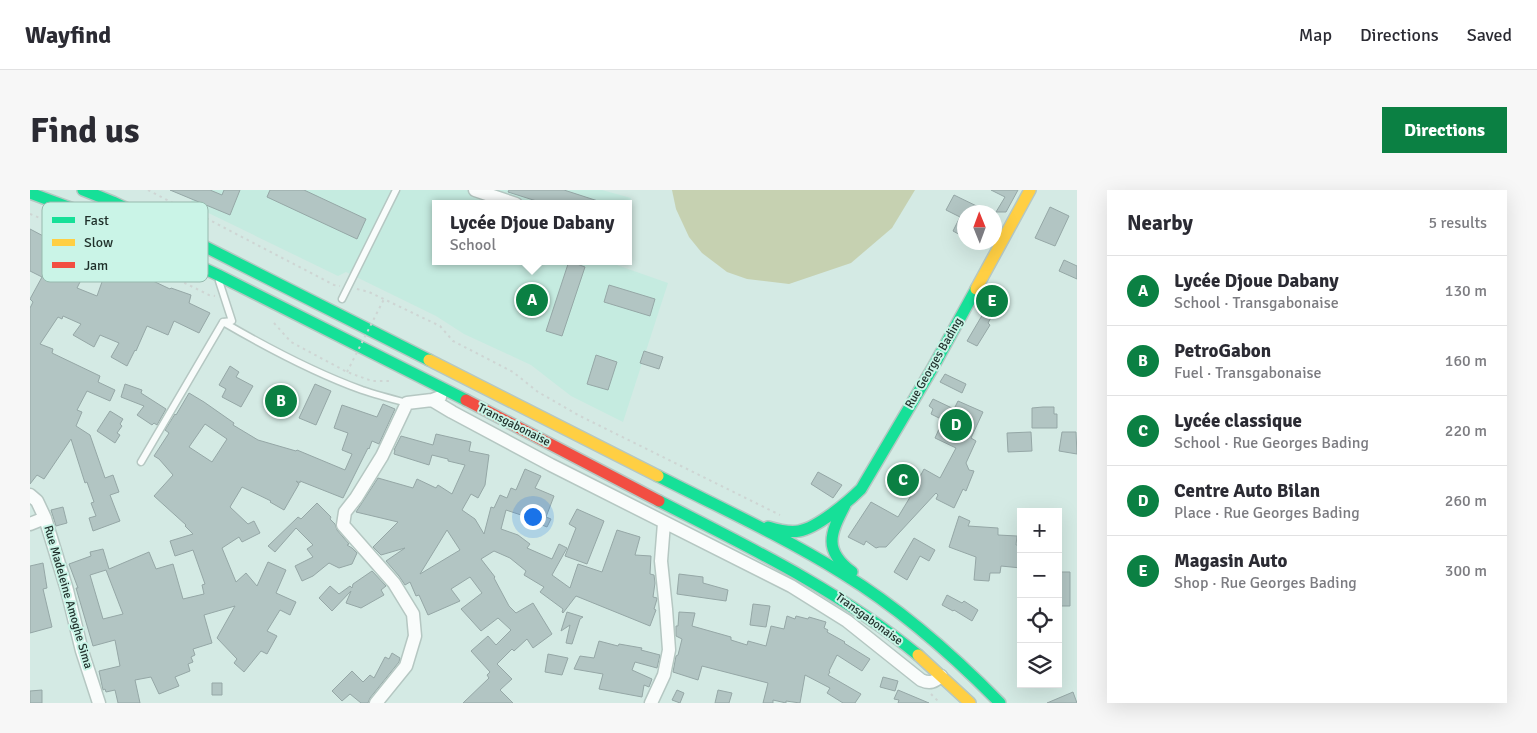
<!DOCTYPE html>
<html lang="en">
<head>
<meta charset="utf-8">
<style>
  body { margin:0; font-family:Signika,sans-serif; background:#f7f7f7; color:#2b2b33 }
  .controls { position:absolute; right:15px; bottom:15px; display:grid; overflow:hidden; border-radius:0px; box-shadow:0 5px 20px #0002 }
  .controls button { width:45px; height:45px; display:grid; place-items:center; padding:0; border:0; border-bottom:1px solid #e1e1e2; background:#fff; color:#2b2b33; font:25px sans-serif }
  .compass { position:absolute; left:927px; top:15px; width:45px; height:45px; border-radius:50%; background:#fff; box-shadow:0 5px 20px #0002; rotate:359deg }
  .you { position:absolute; left:502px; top:326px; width:18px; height:18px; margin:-12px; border:4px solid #fff; border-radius:50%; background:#1a73e8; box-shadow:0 0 0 8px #1a73e833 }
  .badge { display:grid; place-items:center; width:32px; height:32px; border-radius:50%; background:#0b8043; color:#fff; font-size:16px; font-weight:700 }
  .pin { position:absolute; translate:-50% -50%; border:2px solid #fff; box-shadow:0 1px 5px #0006 }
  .popup { position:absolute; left:402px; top:10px; width:200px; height:65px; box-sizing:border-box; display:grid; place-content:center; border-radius:0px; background:#fff; filter:drop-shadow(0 1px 4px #0005); font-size:16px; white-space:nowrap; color:#7c7c81 }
  .popup b { font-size:19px; color:#2b2b33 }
  .popup::after { content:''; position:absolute; left:50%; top:100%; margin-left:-10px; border:10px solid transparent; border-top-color:#fff }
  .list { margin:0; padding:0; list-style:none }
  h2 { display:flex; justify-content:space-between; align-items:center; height:65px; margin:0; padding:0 20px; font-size:21px }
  h2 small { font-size:16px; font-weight:400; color:#7c7c81 }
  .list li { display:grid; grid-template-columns:32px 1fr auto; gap:15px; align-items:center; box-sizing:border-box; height:70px; padding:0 20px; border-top:1px solid #e1e1e2 }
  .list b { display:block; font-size:19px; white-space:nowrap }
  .list p { margin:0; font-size:16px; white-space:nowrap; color:#7c7c81 }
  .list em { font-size:16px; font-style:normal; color:#7c7c81 }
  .icon { flex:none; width:28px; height:28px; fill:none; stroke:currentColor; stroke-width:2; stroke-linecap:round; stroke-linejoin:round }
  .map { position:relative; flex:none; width:1047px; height:513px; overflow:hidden; border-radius:0px }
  header { display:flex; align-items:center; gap:30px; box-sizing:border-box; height:70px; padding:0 25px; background:#fff; border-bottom:1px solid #e1e1e2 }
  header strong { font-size:24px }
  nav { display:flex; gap:28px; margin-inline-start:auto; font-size:18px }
  .intro { display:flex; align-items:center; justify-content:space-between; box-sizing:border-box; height:120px; padding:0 30px }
  h1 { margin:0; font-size:35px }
  .button { padding:12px 22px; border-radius:0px; background:#0b8043; color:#fff; font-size:18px; font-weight:700 }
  main { display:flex; gap:30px; padding:0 30px }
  aside { flex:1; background:#fff; border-radius:0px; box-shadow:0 5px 20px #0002 }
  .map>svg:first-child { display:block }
  .built { fill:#c5ebe0 }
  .green { fill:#c6d1b1 }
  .building { fill:#b2c5c3; stroke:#95a7a6; fill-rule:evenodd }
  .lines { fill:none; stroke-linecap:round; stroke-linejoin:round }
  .lane-casing { stroke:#b5c7c2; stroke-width:9 }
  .street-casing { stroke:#b5c7c2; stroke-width:15 }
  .fast-casing { stroke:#b5c7c2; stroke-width:14 }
  .slow-casing { stroke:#b5c7c2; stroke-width:14 }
  .jam-casing { stroke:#b5c7c2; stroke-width:14 }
  .path { stroke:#ced5d3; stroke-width:2; stroke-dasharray:2.5 4; stroke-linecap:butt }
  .lane { stroke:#f9fcfb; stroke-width:6 }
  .street { stroke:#f9fcfb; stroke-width:12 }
  .fast { stroke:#16e098; stroke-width:11 }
  .slow { stroke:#ffcf43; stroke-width:11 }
  .jam { stroke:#f24e42; stroke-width:11 }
  .path-bridge { stroke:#ced5d3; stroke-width:2; stroke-dasharray:2.5 4; stroke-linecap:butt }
  .labels { text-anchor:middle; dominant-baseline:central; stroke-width:4; stroke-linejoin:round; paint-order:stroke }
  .street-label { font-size:12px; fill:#1f2f2a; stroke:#caf4e7 }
  .key { fill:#caf4e7; stroke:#97b9ae; stroke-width:1 }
  .key-label { font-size:14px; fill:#1f2f2a }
</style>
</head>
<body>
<header>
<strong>Wayfind</strong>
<nav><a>Map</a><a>Directions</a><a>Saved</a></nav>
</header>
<div class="intro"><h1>Find us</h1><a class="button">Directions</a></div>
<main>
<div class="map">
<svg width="1047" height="513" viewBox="0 0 1047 513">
  <rect width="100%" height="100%" fill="#d4eae4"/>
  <path class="built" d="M167 0H572L601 8 598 14H406V71H580L581 73 638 93 593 232 541 206 501 175 434 144 406 126 316 82 308 86 160 14Z"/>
  <path class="green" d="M642 0H885L862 38 821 73 759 94 717 89 697 82 672 63 659 47 646 19Z"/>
  <path class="building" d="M140 0H180L192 5 194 0H210L200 25Z
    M240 0H274L336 29 327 49 237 7Z
    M479 0H534L571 12V14H516L478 2Z
    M961 0H988L976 22H966L975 7Z
    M924 5 959 22H934V47L923 41 930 27 916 20Z
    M1020 17 1039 26 1025 56 1005 48Z
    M0 39 36 58 39 53 65 64 62 70 80 77 84 67 107 77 104 82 140 99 141 98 161 105 159 113 180 123 169 143 144 131 138 145 117 136 106 161 105 160 97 176 81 167 89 153 70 145 64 157 43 145 51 134 33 126 32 129 28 127 10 154 23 159 22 163 70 186 68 192 85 200 80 211 57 201 47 220 52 222 46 236 60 245 75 288 83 285 89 302 80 305 90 331 63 341 59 328 66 326 61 313 64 312 57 292 55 293 41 249 14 289 7 285 0 294V118L3 112 0 109 12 87 0 81ZM55 82 73 89 67 106 47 98Z
    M1034 70 1047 76V89L1029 81Z
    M539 71 555 77 532 146 516 141Z
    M579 95 625 109 620 126 574 112Z
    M963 100 966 102 967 100 974 104 958 133 960 135 947 156 937 151 957 117 955 116Z
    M614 161 633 167 629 179 610 173Z
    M566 165 587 172 578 200 557 194Z
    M200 176 209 182 206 187 223 196 211 217 192 207 196 199 189 195Z
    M915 184 936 194 932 203 910 192Z
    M95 194 112 200 111 203 136 219 127 235 124 233 122 235 107 225 114 216 91 207Z
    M285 194 301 201 286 235 269 228Z
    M159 203 174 212 204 233 203 235 228 250 266 261 267 260 315 280 322 264 312 260 318 243 304 238 312 215 347 227 353 214 365 219 349 254 342 251 339 259 338 258 313 308 270 291V293L266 291 269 294 254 320 240 312 241 311 212 297 200 317 218 334 224 331 230 343 212 352 209 347 192 358 206 392 216 383 227 396 238 372 256 380 246 403 266 412 260 425 250 420 237 441 247 446 237 464 231 461 214 482 204 473 207 469 187 448 205 416 174 425 182 453 163 459 165 465 161 467 163 472 158 474 160 481 145 487 149 496 129 504 121 487 105 490 110 513H88L85 500 76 502 75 499 73 500 69 481 90 476 85 450 63 456 46 398H48L39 374 61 366 60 362 73 359 79 379 119 362 126 379 143 374 153 409 174 404 172 395 175 394 163 360 145 366 140 351 163 344 155 336 156 335 124 306 143 285 129 269 124 266 139 243 135 240 145 224 146 225ZM175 234 197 249 182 272 159 257ZM76 380 93 424 73 429 60 385Z
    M903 209 924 219 928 211 953 222 941 248 946 251 936 273 939 280 944 281 936 301 933 299 924 318 906 309 908 305 906 303 856 357H849L846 358 836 351 834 355 818 347 841 312 868 327 885 299 884 298 894 279 910 288 926 258 905 248 913 230 901 224 903 219 899 216Z
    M1013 217H1024V224H1027V238H1002V218Z
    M80 221 93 229 90 234 92 236 87 243 90 245 85 253 67 241Z
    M1001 242 1002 261 978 262 977 243Z
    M1032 242H1046L1047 264 1029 261Z
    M406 244 441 252 439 261 459 265 455 295 448 308 441 304 432 320 445 329 454 344 461 317 464 318 470 305 477 308 481 298 486 300 495 279 511 286 505 298 524 306 516 327 521 329 517 337 507 333 506 335H493L494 326 476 320 471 339 488 345 500 354 497 358 522 369 529 354 537 358 522 385 540 398 548 374 572 382 587 340 610 347 605 365 621 366 620 384 624 385 625 393 623 407 627 408V409L624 419 626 420 620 436 546 406 533 423 532 422 533 419 510 402 514 397 494 385 496 381 480 368 464 361 451 369 465 387 464 388 479 416 486 423 503 413 522 444 503 458 497 449 484 461 482 459 467 474 482 489 470 500 483 513H433L459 488 457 485 460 482 441 461 458 446 466 455 481 440 468 428 451 441 431 419 452 403 440 387 421 399 430 411 398 425 389 405 386 406 380 392 375 395 369 386 356 371 375 358 351 365 343 357 368 332 326 322 348 288 383 298 387 289 406 298 408 295 422 304 435 275 418 271V269L402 265 399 275 364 264 365 260H364L371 246 403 255ZM417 340 430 360 390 384Z
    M788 282 812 295 803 308 781 294Z
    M287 313 301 327 300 329 305 334 307 340 319 354 317 355 322 358 327 363 322 374 309 378 299 373 283 386 272 391 265 376 283 367 277 359 283 355 266 338 245 362 238 356 268 327 271 329Z
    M33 317 37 333 26 336 21 320Z
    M547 319 574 331 557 374 535 366 546 338 539 334Z
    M929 326 940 331 938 336 968 338V345L987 346 986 355H991V378L971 376 970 383H960L959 391 944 390 946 367 919 357Z
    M884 348 905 360 899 371 890 366 877 390 864 382Z
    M13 373 17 398 13 399 22 437 0 443V376Z
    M342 381 356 396 351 400 354 405 331 418 316 413 321 401 302 421 289 408 300 396 309 404 320 396 322 398 323 394Z
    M1028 382H1040V416H1028Z
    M649 384 673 387V393L698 400 696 411 647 404Z
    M917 405 932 413 934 411 948 420 942 431 924 420 923 421 912 415Z
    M723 414 740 416 736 437 720 435Z
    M537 422 553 427 550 429 542 454 536 453 540 435 531 441Z
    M649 422 665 423 662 436 701 447V450L717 455 718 451 736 456 741 436 754 439 757 426 765 429 766 426 778 429 779 427 796 432 794 438 798 440 797 442 815 452 814 453 840 469 832 481 807 465 799 481 800 482 798 485 831 504 825 513H813L797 503 800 498 775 485 770 513 756 511V513L743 510V513H733L738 493 672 476 668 490 643 482 646 466 648 465 652 449 646 446V436H648Z
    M569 451 588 456 589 454 612 458 611 460 630 465 627 478 605 472 602 480 622 489 619 497 614 495 612 507 569 499 573 484 544 479 550 466 564 468Z
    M362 463 370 468 369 472 340 508 338 513H331L320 504 312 511 302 501 322 481 333 492 340 485 344 488 355 467 359 469Z
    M518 464 538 468 532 485 515 482Z
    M853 487 868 491 865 501 850 497Z
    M182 493H192V505H182Z
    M12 500V513H0V501Z
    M647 500 654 503 650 513 642 510Z
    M688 500 702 503 699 513H685Z
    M868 500 899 513H868L869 510 864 509Z
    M1043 502 1047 513H1017Z"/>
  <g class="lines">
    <defs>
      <path id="lane" d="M189 91 202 131 193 132C236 157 285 183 332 200 347 205 362 209 377 213
        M312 109 366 0
        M111 272 193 132"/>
      <path id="street" d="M445 0 486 14
        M402 210 422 222 521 275 761 396 817 431 891 490C900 494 904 492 911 486
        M0 305 7 311 15 328 37 400 52 461 69 513
        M0 334 15 328
        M346 513 376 476 385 446 383 424 364 393 313 335 315 322 326 308 352 266 377 213 402 210 410 207
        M621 513 634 485 639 460 636 419 631 371 634 333"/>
      <path id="fast" d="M53 0 83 12 144 41 399 170
        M0 3 65 27 188 85 436 210
        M628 286C689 317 754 347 812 383 871 419 922 464 970 513
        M629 311C719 357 810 401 888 465
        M815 315C800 344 793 360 822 382
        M738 337C748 340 759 343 769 341 787 338 818 312 831 299L902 179 946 99"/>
      <path id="slow" d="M946 99 1000 0
        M399 170 628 286
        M888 465 940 513"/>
      <path id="jam" d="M436 210 629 311"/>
    </defs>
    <use href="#lane" class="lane-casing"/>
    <use href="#street" class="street-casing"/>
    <use href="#fast" class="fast-casing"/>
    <use href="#slow" class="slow-casing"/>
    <use href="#jam" class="jam-casing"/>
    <path class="path" d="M118 0 160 22 168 24 304 95 310 96
      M0 24 78 55 179 105 185 106
      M327 99 339 102 410 136 423 151 483 182 508 202 548 225 750 325
      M244 133 261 152 317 182 342 191H359
      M901 504 910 513"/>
    <use href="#lane" class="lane"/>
    <use href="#street" class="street"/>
    <use href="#fast" class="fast"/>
    <use href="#slow" class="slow"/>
    <use href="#jam" class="jam"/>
    <path class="path-bridge" d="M317 182 354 109"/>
  </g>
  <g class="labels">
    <g class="street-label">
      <text transform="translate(904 173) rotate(-60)">Rue Georges Bading</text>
      <text transform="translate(484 235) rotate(27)">Transgabonaise</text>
      <text transform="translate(38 407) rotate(74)">Rue Madeleine Amoghe Sima</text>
      <text transform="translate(839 429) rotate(36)">Transgabonaise</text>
    </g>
  </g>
  <rect x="12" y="12" width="166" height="80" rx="8" class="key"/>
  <rect x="22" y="27" width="23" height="6" fill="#16e098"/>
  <rect x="22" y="49" width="23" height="7" fill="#ffcf43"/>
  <rect x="22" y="72" width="23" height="6" fill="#f24e42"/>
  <g class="key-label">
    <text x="54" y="35">Fast</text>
    <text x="54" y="57">Slow</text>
    <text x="54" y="80">Jam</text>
  </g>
</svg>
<div class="controls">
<button>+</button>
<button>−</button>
<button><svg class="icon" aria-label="locate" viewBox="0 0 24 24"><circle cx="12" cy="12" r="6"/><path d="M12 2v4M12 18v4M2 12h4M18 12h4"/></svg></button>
<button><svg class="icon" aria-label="layers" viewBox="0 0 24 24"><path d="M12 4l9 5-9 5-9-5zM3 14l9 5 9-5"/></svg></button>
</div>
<svg class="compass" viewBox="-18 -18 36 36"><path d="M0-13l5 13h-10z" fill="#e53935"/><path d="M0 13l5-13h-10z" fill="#7c7c81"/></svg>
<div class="you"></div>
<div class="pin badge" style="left:502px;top:110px">A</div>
<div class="popup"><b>Lycée Djoue Dabany</b>School</div>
<div class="pin badge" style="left:251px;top:211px">B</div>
<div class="pin badge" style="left:873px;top:290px">C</div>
<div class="pin badge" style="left:926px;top:235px">D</div>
<div class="pin badge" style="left:962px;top:111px">E</div>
</div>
<aside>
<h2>Nearby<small>5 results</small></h2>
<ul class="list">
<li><span class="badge">A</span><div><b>Lycée Djoue Dabany</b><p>School · Transgabonaise</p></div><em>130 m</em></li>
<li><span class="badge">B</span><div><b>PetroGabon</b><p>Fuel · Transgabonaise</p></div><em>160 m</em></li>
<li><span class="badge">C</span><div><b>Lycée classique</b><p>School · Rue Georges Bading</p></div><em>220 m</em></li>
<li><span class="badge">D</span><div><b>Centre Auto Bilan</b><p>Place · Rue Georges Bading</p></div><em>260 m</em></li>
<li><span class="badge">E</span><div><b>Magasin Auto</b><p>Shop · Rue Georges Bading</p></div><em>300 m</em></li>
</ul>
</aside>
</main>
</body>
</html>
